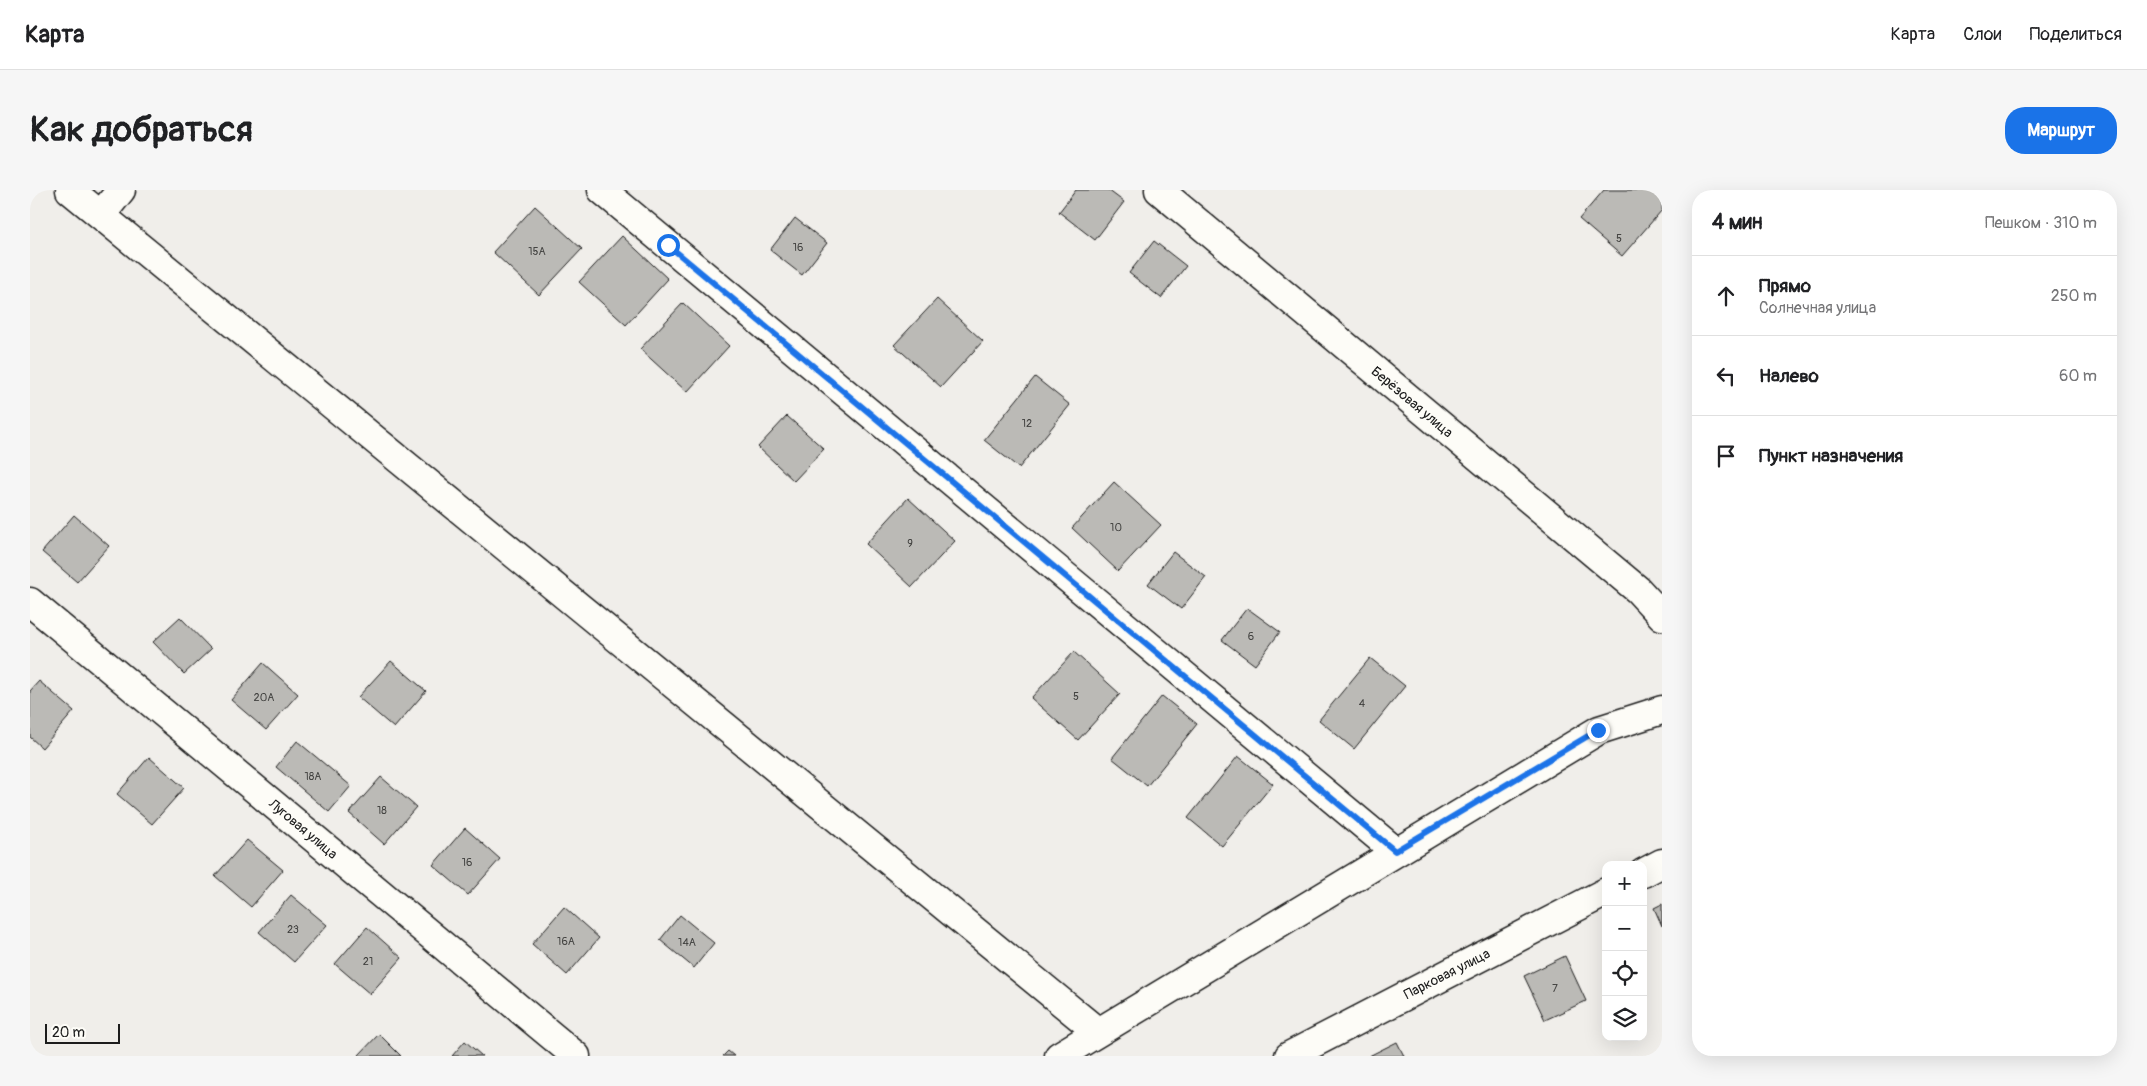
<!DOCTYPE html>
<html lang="ru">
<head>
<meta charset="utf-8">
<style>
  body { margin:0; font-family:Pangolin,sans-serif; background:#f6f6f6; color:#202124 }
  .controls { position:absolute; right:15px; bottom:15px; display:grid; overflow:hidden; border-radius:10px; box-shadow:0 5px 20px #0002 }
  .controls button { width:45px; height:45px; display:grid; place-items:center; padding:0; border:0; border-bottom:1px solid #e0e0e0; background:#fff; color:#202124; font:25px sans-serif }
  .scale { position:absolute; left:15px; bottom:12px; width:75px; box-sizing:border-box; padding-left:5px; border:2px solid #1c1c1c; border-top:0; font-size:14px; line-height:18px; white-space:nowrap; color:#1c1c1c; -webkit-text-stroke:4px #fdfcf7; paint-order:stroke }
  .stop { position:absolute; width:15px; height:15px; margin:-11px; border:4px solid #1a73e8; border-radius:50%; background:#fff }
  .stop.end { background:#1a73e8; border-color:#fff; box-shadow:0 1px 5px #0008 }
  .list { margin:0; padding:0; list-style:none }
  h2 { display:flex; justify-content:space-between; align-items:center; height:65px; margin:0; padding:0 20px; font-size:21px }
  h2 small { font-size:16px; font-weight:400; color:#757577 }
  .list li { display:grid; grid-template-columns:32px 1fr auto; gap:15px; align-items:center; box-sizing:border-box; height:80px; padding:0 20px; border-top:1px solid #e0e0e0 }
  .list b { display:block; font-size:19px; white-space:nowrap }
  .list p { margin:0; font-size:16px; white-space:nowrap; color:#757577 }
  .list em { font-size:16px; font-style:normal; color:#757577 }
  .icon { flex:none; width:28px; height:28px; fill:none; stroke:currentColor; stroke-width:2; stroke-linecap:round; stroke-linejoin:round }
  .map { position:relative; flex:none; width:1632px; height:866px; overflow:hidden; border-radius:20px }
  header { display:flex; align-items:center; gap:30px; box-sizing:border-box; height:70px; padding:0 25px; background:#fff; border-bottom:1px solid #e0e0e0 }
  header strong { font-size:24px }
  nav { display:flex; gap:28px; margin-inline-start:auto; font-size:18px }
  .intro { display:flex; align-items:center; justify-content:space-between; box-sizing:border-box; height:120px; padding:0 30px }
  h1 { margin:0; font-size:35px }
  .button { padding:12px 22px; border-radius:20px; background:#1a73e8; color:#fff; font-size:18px; font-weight:700 }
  main { display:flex; gap:30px; padding:0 30px }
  aside { flex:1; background:#fff; border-radius:20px; box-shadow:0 5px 20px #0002 }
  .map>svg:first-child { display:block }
  .building { fill:#bbbab6; stroke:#1c1c1c }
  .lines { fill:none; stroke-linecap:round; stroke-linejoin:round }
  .minor-casing { stroke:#1c1c1c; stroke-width:31 }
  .minor { stroke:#fdfcf7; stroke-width:28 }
  .route { stroke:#1a73e8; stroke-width:6 }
  .labels { text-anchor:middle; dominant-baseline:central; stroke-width:4.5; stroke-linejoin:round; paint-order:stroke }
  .number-label { font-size:11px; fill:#444442 }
  .street-label { font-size:14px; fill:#1c1c1c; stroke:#fdfcf7 }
</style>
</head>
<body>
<header>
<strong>Карта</strong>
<nav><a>Карта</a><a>Слои</a><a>Поделиться</a></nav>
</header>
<div class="intro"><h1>Как добраться</h1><a class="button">Маршрут</a></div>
<main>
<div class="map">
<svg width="1632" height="866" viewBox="0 0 1632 866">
  <rect width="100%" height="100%" fill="#f0eeea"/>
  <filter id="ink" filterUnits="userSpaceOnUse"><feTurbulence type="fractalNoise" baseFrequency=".02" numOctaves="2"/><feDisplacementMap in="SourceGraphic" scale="10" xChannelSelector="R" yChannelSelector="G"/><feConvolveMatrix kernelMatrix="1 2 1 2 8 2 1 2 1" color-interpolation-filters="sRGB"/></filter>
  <g filter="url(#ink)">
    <path class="building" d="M1046 0H1078L1094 12 1065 50 1029 22Z
      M1574 0H1632V20L1592 66 1549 29Z
      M505 16 552 59 509 105 463 62Z
      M765 28 797 53 772 85 740 60Z
      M592 46 638 89 596 135 549 92Z
      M1124 51 1156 76 1131 108 1099 83Z
      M907 109 953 151 911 197 864 155Z
      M653 113 699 156 657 202 610 159Z
      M1005 187 1040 215 989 278 954 250Z
      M757 226 794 259 764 291 728 257Z
      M1084 292 1131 335 1088 381 1042 338Z
      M878 308 925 351 882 397 836 354Z
      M44 325 79 356 47 392 12 362Z
      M1143 362 1176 387 1151 419 1118 394Z
      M1217 418 1250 442 1225 475 1192 450Z
      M150 427 181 459 154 484 123 452Z
      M1044 462 1090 504 1048 550 1001 508Z
      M1340 468 1375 496 1324 559 1289 530Z
      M361 471 396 501 364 538 328 507Z
      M233 473 268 504 236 540 201 510Z
      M9 491 44 521 12 558 0 547V501Z
      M1132 506 1167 534 1117 596 1082 568Z
      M267 551 321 596 299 622 246 577Z
      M1208 566 1243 594 1192 656 1158 628Z
      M119 567 154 598 122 634 87 604Z
      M351 587 386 617 354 654 319 623Z
      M435 638 470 669 438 705 403 675Z
      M217 650 253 680 221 717 185 686Z
      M261 705 297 735 264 772 229 742Z
      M1632 714V736L1624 718Z
      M534 717 569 748 537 785 502 754Z
      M650 725 684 753 664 778 630 750Z
      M337 737 372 768 340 804 305 774Z
      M1535 766 1556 811 1515 830 1494 786Z
      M349 844 371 866H328Z
      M435 851 452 866H422Z
      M1367 852 1374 866H1339Z
      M698 861 704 866H693Z"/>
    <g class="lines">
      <defs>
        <path id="minor" d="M40 0 1068 842
          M572 0 1365 661
          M1129 0 1608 400 1632 426
          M71 25 91 0
          M0 412 546 866
          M1613 683 1632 673
          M1029 866 1569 540 1632 520
          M1259 866 1576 702"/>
      </defs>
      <use href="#minor" class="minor-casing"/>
      <use href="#minor" class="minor"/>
    </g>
  </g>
  <g class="lines" filter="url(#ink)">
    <path class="route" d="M638 55 1365 661 1568 540"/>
  </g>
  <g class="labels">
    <g class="number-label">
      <text x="1589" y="48">5</text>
      <text x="768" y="57">16</text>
      <text x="507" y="61">15А</text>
      <text x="997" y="233">12</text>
      <text x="1086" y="337">10</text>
      <text x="880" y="353">9</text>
      <text x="1221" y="446">6</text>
      <text x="1046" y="506">5</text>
      <text x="234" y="507">20А</text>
      <text x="1332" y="513">4</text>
      <text x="283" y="586">18А</text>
      <text x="352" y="620">18</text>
      <text x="437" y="672">16</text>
      <text x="263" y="739">23</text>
      <text x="536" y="751">16А</text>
      <text x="657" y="752">14А</text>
      <text x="338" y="771">21</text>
      <text x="1525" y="798">7</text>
    </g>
    <g class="street-label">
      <text transform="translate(1382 212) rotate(40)">Берёзовая улица</text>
      <text transform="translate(273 639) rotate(40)">Луговая улица</text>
      <text transform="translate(1417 784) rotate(-27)">Парковая улица</text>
    </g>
  </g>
</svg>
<div class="controls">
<button>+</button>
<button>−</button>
<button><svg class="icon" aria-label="locate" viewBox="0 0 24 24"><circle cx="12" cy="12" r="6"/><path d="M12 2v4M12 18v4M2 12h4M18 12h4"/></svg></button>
<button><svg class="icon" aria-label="layers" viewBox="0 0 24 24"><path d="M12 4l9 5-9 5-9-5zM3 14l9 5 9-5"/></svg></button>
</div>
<div class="scale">20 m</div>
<div class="stop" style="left:638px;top:55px"></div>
<div class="stop end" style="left:1568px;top:540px"></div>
</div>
<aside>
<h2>4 мин<small>Пешком · 310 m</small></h2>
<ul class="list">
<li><svg class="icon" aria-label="ahead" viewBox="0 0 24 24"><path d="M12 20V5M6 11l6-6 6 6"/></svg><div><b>Прямо</b><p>Солнечная улица</p></div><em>250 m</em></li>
<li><svg class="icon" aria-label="left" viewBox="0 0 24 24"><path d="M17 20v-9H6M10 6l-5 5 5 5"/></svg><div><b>Налево</b></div><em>60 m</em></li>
<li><svg class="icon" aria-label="arrive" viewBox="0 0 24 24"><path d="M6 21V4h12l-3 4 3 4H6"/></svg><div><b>Пункт назначения</b></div></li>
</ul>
</aside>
</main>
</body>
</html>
